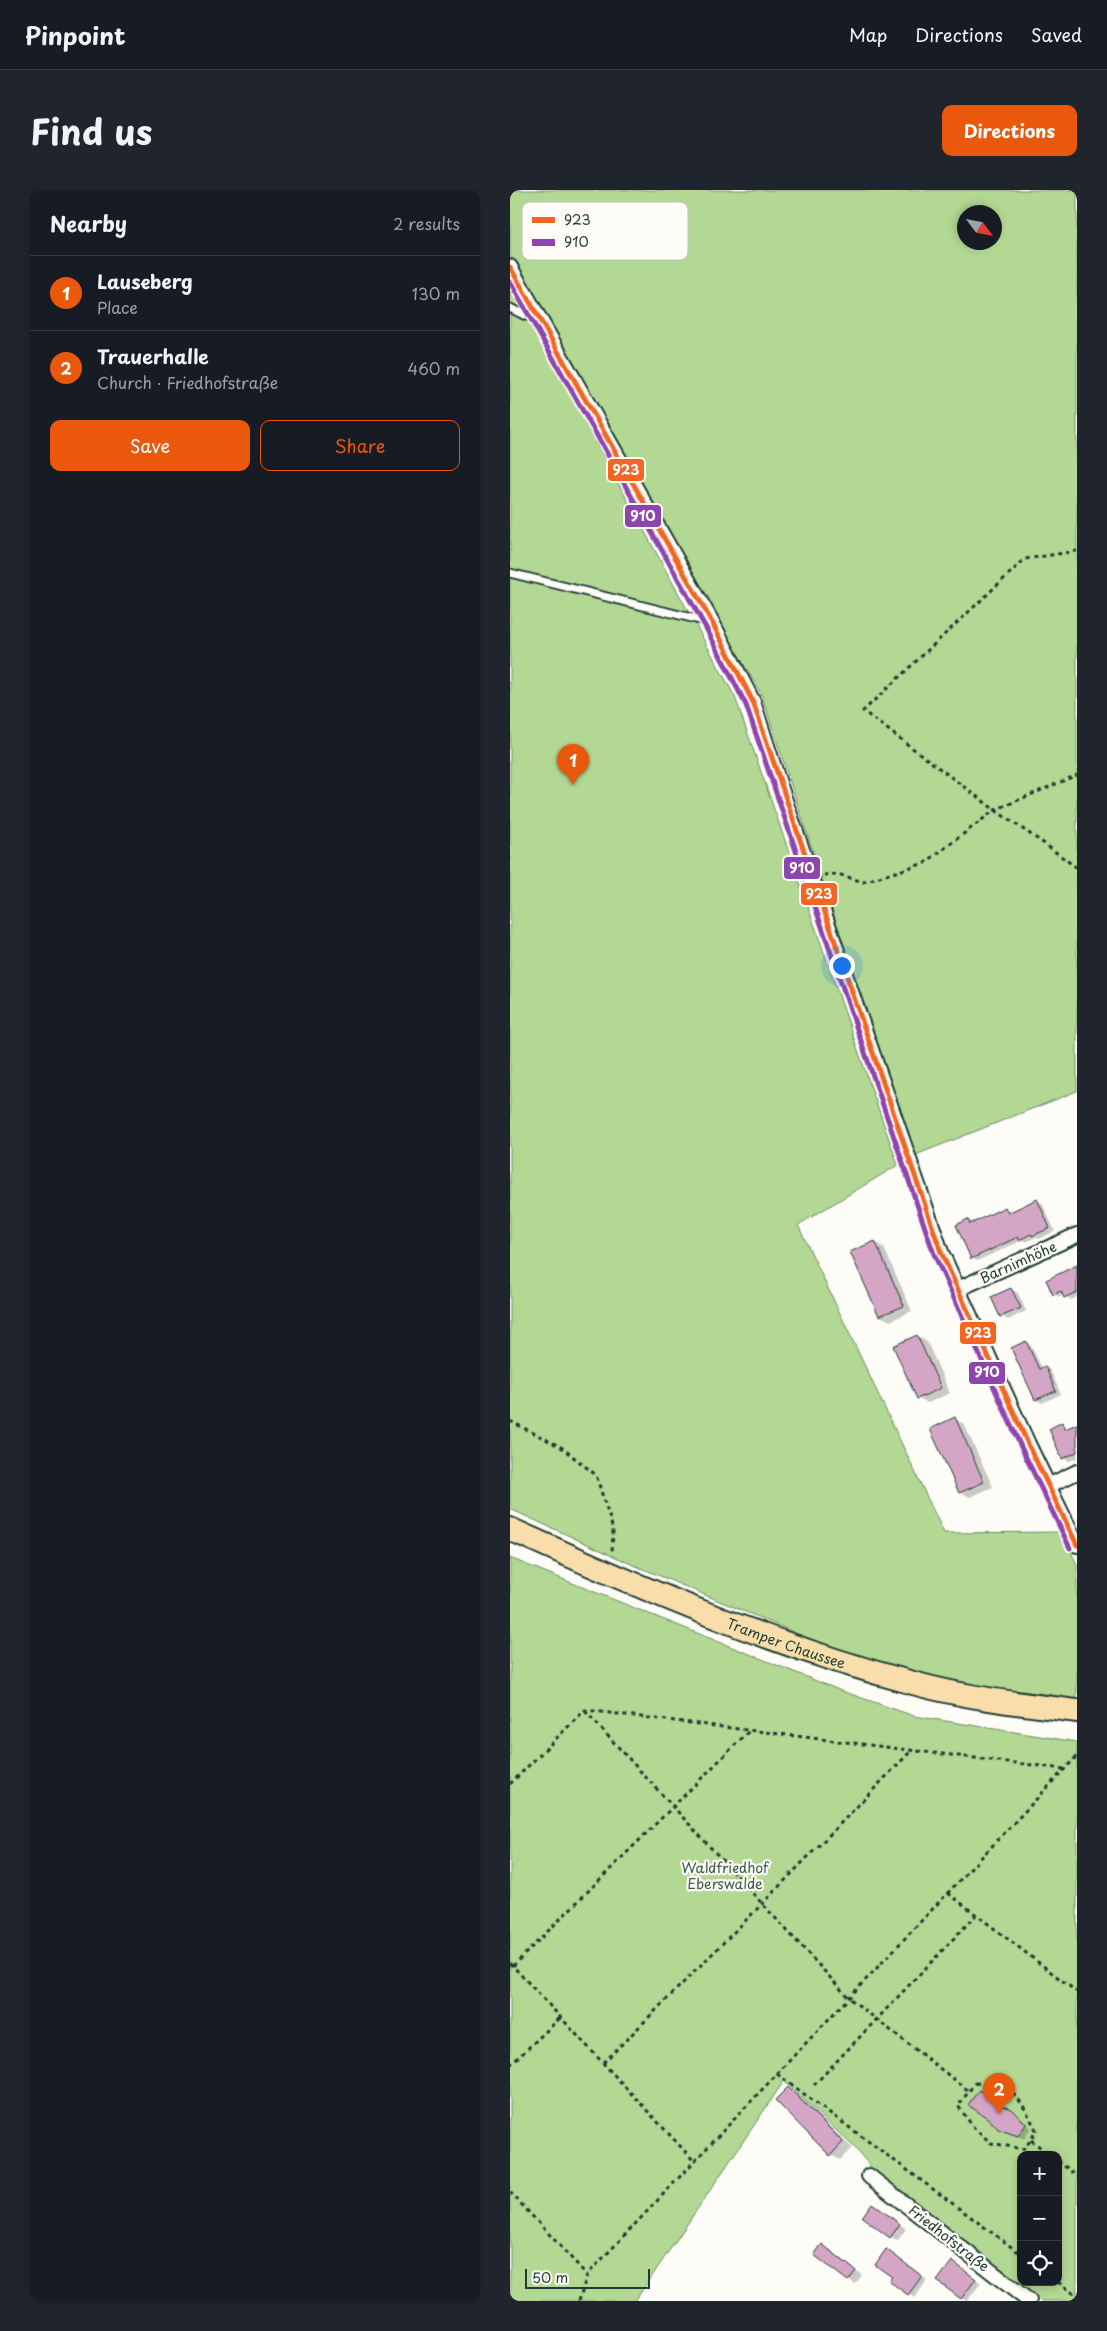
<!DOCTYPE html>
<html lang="en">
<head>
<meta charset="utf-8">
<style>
  body { margin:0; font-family:"Playpen Sans",sans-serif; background:#20242c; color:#f1f3f6 }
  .controls { position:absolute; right:15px; bottom:15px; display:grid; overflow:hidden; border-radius:10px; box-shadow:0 2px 8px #0003 }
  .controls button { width:45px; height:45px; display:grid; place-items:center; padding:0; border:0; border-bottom:1px solid #363941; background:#171b24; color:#f1f3f6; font:25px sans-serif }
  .compass { position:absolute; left:447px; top:15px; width:45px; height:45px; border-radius:50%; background:#171b24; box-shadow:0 2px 8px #0003; rotate:122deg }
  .scale { position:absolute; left:15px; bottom:12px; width:125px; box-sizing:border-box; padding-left:5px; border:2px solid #1f3d34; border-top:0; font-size:14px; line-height:18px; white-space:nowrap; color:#1f3d34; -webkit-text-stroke:4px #fdfcf7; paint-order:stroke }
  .you { position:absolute; left:331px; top:775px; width:18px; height:18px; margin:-12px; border:4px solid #fff; border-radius:50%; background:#1a73e8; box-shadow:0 0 0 8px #1a73e833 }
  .badge { display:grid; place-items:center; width:32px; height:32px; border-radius:50%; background:#ea580c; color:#fff; font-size:16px; font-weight:700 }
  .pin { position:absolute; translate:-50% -41px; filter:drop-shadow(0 1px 2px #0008) }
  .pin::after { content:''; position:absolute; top:26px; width:18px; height:15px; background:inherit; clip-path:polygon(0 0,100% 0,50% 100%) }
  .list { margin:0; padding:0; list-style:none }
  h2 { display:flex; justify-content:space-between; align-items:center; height:65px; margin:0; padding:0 20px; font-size:21px }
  h2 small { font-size:16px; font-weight:400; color:#9ea1a6 }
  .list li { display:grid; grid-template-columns:32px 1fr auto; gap:15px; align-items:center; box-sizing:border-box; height:75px; padding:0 20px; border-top:1px solid #363941 }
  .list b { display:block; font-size:19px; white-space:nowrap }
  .list p { margin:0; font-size:16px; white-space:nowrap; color:#9ea1a6 }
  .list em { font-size:16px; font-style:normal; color:#9ea1a6 }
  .actions { display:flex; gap:10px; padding:15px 20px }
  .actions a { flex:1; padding:11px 0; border:1px solid #ea580c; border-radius:10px; text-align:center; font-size:18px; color:#ea580c }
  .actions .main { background:#ea580c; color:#fff }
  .icon { flex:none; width:28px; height:28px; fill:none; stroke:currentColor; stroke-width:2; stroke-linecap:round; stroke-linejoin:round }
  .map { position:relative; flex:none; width:567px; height:2111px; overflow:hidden; border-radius:10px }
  header { display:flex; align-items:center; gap:30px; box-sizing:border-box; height:70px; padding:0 25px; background:#171b24; border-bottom:1px solid #363941 }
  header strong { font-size:24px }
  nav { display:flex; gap:28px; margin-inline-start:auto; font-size:18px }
  .intro { display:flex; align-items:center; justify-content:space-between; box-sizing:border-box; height:120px; padding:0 30px }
  h1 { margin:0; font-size:35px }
  .button { padding:12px 22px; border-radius:10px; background:#ea580c; color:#fff; font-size:18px; font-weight:700 }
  main { display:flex; gap:30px; padding:0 30px }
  aside { flex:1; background:#171b24; border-radius:10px; box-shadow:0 2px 8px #0003 }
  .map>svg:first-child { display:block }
  .green { fill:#b3d893; stroke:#698a64; fill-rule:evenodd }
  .shadow { fill:#0003 }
  .building { fill:#d5a5c5; stroke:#1f3d34 }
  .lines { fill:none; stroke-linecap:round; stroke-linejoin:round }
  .service-casing { stroke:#1f3d34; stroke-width:11 }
  .minor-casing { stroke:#1f3d34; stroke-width:18 }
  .primary-casing { stroke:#1f3d34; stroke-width:26 }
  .path { stroke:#1f3d34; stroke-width:3; stroke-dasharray:4 4; stroke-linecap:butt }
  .service { stroke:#fdfcf7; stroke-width:7 }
  .minor { stroke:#fdfcf7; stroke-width:14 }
  .primary { stroke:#f9deab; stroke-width:22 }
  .bus-1-casing { stroke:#fdfcf7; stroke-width:9 }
  .bus-2-casing { stroke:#fdfcf7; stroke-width:9 }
  .bus-1 { stroke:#f26522; stroke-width:5 }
  .bus-2 { stroke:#8e44ad; stroke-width:5 }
  .labels { text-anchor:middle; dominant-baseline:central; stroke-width:4.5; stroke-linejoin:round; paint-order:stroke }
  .street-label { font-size:14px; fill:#1f3d34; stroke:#fdfcf7 }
  .park-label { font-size:14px; fill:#3d5c47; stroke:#fdfcf7 }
  .key { fill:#fdfcf7; stroke:#bac3bc; stroke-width:1 }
  .key-label { font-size:14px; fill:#1f3d34 }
  .line-badge { stroke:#fdfcf7; stroke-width:2 }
  .badge-label { font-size:14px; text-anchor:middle; font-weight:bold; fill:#fff }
</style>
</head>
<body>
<header>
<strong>Pinpoint</strong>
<nav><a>Map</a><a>Directions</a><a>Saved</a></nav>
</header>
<div class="intro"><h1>Find us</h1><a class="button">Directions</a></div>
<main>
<aside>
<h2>Nearby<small>2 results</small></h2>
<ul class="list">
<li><span class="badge">1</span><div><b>Lauseberg</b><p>Place</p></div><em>130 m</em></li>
<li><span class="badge">2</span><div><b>Trauerhalle</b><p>Church · Friedhofstraße</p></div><em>460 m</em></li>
</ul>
<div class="actions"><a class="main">Save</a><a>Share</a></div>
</aside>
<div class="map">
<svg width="567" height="2111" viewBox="0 0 567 2111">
  <rect width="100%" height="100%" fill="#fdfcf7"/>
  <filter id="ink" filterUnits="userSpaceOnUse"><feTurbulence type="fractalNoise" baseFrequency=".02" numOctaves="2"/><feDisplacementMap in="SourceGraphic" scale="10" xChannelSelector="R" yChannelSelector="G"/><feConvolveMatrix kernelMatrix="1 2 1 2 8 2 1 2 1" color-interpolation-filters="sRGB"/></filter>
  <g filter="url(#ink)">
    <path class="green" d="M0 0H567V901L403 966 252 506 0 65ZM454 22H484V52H454Z
      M0 95 225 507 388 975 288 1035 434 1343 552 1342 567 1375V1507L561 1511 507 1509 336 1464 119 1373 0 1319Z
      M0 1368 329 1500 404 1526 567 1552V2111H532L364 1981 346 1959 274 1891 125 2111H0ZM511 1965H548V2092H511Z"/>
    <path class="shadow" d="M527 1010 532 1013 545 1041 529 1049 526 1047 516 1052 513 1050 467 1071 462 1068 458 1030 463 1033 495 1019 501 1022Z
      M365 1052 374 1058 402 1121 380 1131 370 1126 342 1063Z
      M567 1077V1107L561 1110 554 1105 549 1107 544 1104Z
      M501 1099 508 1103 516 1121 498 1130 491 1126Z
      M407 1146 417 1152 440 1203 418 1213 408 1208Z
      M516 1153 521 1156 532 1178 535 1177 540 1180 551 1204 532 1213 526 1210 503 1158Z
      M445 1229 454 1234 483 1297 460 1307 450 1302Z
      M552 1234 559 1239 567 1235V1268L559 1271 553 1268Z
      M278 1898 287 1904 342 1958 330 1970 321 1965Z
      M475 1905 491 1917 508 1924 521 1938 514 1949 488 1938Z
      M369 2018 396 2039 387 2051 354 2027Z
      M319 2059 352 2085 345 2094 306 2065Z
      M382 2064 417 2090 405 2108 380 2091 383 2087Z
      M448 2076 471 2093 457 2111 451 2108Z"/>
    <path class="building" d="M527 1009 540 1038 522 1046 521 1044 509 1050 508 1047 461 1069 446 1035 458 1029 460 1034 495 1017 498 1023Z
      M365 1051 394 1116 369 1126 340 1062Z
      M567 1075V1102L554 1108 551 1101 543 1105 536 1090Z
      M501 1098 511 1118 490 1127 481 1107Z
      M407 1145 431 1198 407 1209 383 1156Z
      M516 1151 529 1179 535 1176 546 1201 525 1210 501 1158Z
      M445 1227 474 1292 449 1303 420 1239Z
      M552 1232 555 1239 567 1234V1262L552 1269 539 1239Z
      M278 1897 333 1952 320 1966 265 1910Z
      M469 1900 489 1915 502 1919 516 1934 508 1946 488 1939 479 1929 458 1915Z
      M362 2013 390 2034 380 2048 352 2027Z
      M312 2054 346 2081 338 2091 304 2065Z
      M376 2059 412 2086 398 2105 379 2091 382 2087 365 2075Z
      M442 2071 466 2089 451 2109 427 2091Z"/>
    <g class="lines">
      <defs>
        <path id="service" d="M0 118 16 126 28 128
          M0 383 202 433"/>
        <path id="minor" d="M0 77 203 434 243 512 270 596 431 1062 518 1254 567 1355
          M448 1099 567 1045
          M538 1296 567 1282
          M359 1986 519 2111"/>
        <g id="primary">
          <path id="s1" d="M0 1339C130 1398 264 1456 403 1493 457 1508 512 1514 567 1521"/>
        </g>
      </defs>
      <use href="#service" class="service-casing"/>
      <use href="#minor" class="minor-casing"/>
      <use href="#primary" class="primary-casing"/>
      <path class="path" d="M567 361 515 369 353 521 485 620 536 655 567 678
        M314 685 328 684 353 692 415 673 485 620 567 585
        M0 1231 51 1257 86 1285 103 1339 102 1364
        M75 1521 339 1808 459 1901
        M0 1594 75 1520 554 1579
        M438 1703 567 1802
        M0 1773 184 1971
        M3 1776 239 1541
        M93 1873 252 1714 401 1561
        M0 1875 50 1828
        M267 1884 511 2064
        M465 1893C505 1895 509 1907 526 1940L521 1950 513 1959 481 1953 464 1938 448 1916Z
        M304 1895 466 1725
        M521 1950 540 1965
        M548 1971 567 1986
        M0 2002 77 2085
        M548 2092 567 2106
        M69 2111 77 2085 567 1566"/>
      <use href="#service" class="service"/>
      <use href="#minor" class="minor"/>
      <use href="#primary" class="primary"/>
      <defs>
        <path id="bus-1" d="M0 77 203 434 243 512 431 1062 518 1254 567 1355"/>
        <path id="bus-2" d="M0 92 196 438 236 515 424 1064 511 1257 560 1358"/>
      </defs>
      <use href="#bus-1" class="bus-1-casing"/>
      <use href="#bus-2" class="bus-2-casing"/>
      <use href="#bus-1" class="bus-1"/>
      <use href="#bus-2" class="bus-2"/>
    </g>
  </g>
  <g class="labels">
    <g class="street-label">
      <text transform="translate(508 1072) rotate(-24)">Barnimhöhe</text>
      <text stroke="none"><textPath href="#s1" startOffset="299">Tramper Chaussee</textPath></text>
      <text transform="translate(439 2048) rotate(38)">Friedhofstraße</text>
    </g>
    <g class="park-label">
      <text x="215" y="1677">Waldfriedhof<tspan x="215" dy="16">Eberswalde</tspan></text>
    </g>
  </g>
  <rect x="12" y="12" width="166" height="58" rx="8" class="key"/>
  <rect x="22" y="27" width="23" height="6" fill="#f26522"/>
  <rect x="22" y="49" width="23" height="7" fill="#8e44ad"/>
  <g class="key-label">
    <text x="54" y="35">923</text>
    <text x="54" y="57">910</text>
  </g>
  <g class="line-badge">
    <rect x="97" y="268" width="38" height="24" rx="5" fill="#f26522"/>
    <rect x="114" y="314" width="38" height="24" rx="5" fill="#8e44ad"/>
    <rect x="273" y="666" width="38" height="24" rx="5" fill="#8e44ad"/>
    <rect x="290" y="692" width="38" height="24" rx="5" fill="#f26522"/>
    <rect x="449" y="1131" width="38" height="24" rx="5" fill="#f26522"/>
    <rect x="458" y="1171" width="38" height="24" rx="5" fill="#8e44ad"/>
  </g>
  <g class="badge-label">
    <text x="116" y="285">923</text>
    <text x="133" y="331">910</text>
    <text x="292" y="683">910</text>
    <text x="309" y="709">923</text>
    <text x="468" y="1148">923</text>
    <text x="477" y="1187">910</text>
  </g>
</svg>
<div class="controls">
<button>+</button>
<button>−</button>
<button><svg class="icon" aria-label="locate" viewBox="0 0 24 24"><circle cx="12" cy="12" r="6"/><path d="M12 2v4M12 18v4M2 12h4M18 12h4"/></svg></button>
</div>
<svg class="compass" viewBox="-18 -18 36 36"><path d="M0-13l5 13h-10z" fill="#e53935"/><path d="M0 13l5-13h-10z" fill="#9ea1a6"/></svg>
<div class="scale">50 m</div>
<div class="you"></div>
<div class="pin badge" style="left:63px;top:595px">1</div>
<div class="pin badge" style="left:489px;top:1924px">2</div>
</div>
</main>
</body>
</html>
